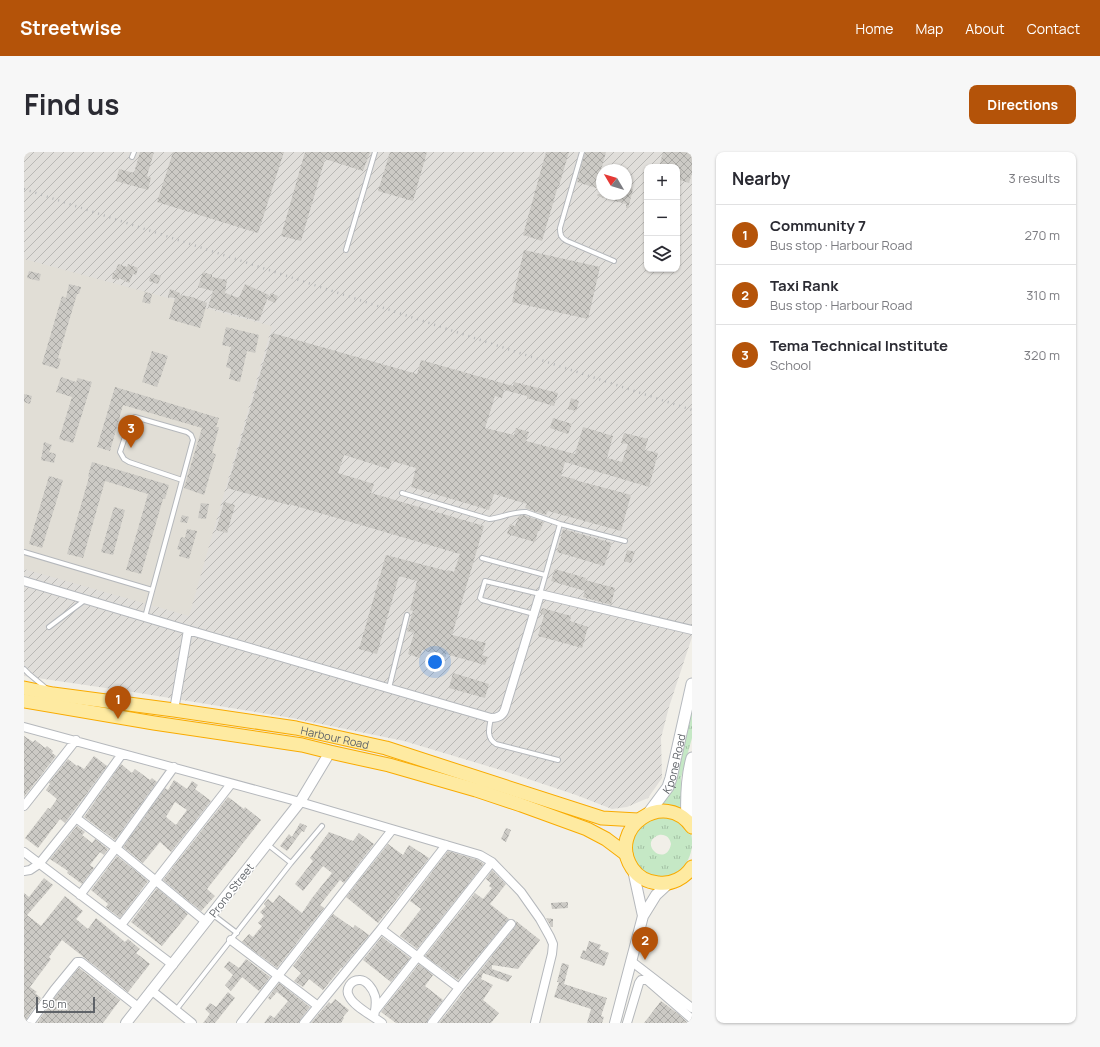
<!DOCTYPE html>
<html lang="en">
<head>
<meta charset="utf-8">
<style>
  body { margin:0; font-family:Manrope,sans-serif; background:#f7f7f7; color:#2b2b33 }
  .controls { position:absolute; right:12px; top:12px; display:grid; overflow:hidden; border-radius:8px; box-shadow:0 1px 3px #0004 }
  .controls button { width:36px; height:36px; display:grid; place-items:center; padding:0; border:0; border-bottom:1px solid #e1e1e2; background:#fff; color:#2b2b33; font:20px sans-serif }
  .compass { position:absolute; left:572px; top:12px; width:36px; height:36px; border-radius:50%; background:#fff; box-shadow:0 1px 3px #0004; rotate:308deg }
  .scale { position:absolute; left:12px; bottom:10px; width:59px; box-sizing:border-box; padding-left:4px; border:2px solid #5f6368; border-top:0; font-size:11px; line-height:14px; white-space:nowrap; color:#5f6368; -webkit-text-stroke:3px #fff; paint-order:stroke }
  .you { position:absolute; left:411px; top:510px; width:14px; height:14px; margin:-10px; border:3px solid #fff; border-radius:50%; background:#1a73e8; box-shadow:0 0 0 6px #1a73e833 }
  .badge { display:grid; place-items:center; width:26px; height:26px; border-radius:50%; background:#b45309; color:#fff; font-size:13px; font-weight:700 }
  .pin { position:absolute; translate:-50% -33px; filter:drop-shadow(0 1px 2px #0008) }
  .pin::after { content:''; position:absolute; top:21px; width:14px; height:12px; background:inherit; clip-path:polygon(0 0,100% 0,50% 100%) }
  .list { margin:0; padding:0; list-style:none }
  h2 { display:flex; justify-content:space-between; align-items:center; height:52px; margin:0; padding:0 16px; font-size:17px }
  h2 small { font-size:13px; font-weight:400; color:#7c7c81 }
  .list li { display:grid; grid-template-columns:26px 1fr auto; gap:12px; align-items:center; box-sizing:border-box; height:60px; padding:0 16px; border-top:1px solid #e1e1e2 }
  .list b { display:block; font-size:15px; white-space:nowrap }
  .list p { margin:0; font-size:13px; white-space:nowrap; color:#7c7c81 }
  .list em { font-size:13px; font-style:normal; color:#7c7c81 }
  .icon { flex:none; width:22px; height:22px; fill:none; stroke:currentColor; stroke-width:2; stroke-linecap:round; stroke-linejoin:round }
  .map { position:relative; flex:none; width:668px; height:871px; overflow:hidden; border-radius:8px }
  header { display:flex; align-items:center; gap:24px; box-sizing:border-box; height:56px; padding:0 20px; background:#b45309; color:#fff }
  header strong { font-size:19px }
  nav { display:flex; gap:22px; margin-inline-start:auto; font-size:14px }
  .intro { display:flex; align-items:center; justify-content:space-between; box-sizing:border-box; height:96px; padding:0 24px }
  h1 { margin:0; font-size:28px }
  .button { padding:10px 18px; border-radius:8px; background:#b45309; color:#fff; font-size:14px; font-weight:700 }
  main { display:flex; gap:24px; padding:0 24px }
  aside { flex:1; background:#fff; border-radius:8px; box-shadow:0 1px 3px #0004 }
  .map>svg:first-child { display:block }
  .industrial { fill:url(#industrial-furrows); fill-rule:evenodd }
  .education { fill:#e1ded6 }
  .grass { fill:url(#grass-tufts); fill-rule:evenodd }
  .building { fill:url(#building-cross-hatch); fill-rule:evenodd }
  .lines { fill:none; stroke-linecap:round; stroke-linejoin:round }
  .service-casing { stroke:#b5b8bc; stroke-width:6 }
  .minor-casing { stroke:#b5b8bc; stroke-width:10 }
  .tertiary-casing { stroke:#b5b8bc; stroke-width:12 }
  .secondary-casing { stroke:#b6babf; stroke-width:13 }
  .trunk-casing { stroke:#f9ab00; stroke-width:15 }
  .service { stroke:#fff; stroke-width:4 }
  .minor { stroke:#fff; stroke-width:8 }
  .tertiary { stroke:#fff; stroke-width:10 }
  .secondary { stroke:#fff; stroke-width:11 }
  .trunk { stroke:#feeaa1; stroke-width:13 }
  .rail { stroke:#b6b7b8; stroke-width:2.5; stroke-dasharray:1 5; stroke-linecap:butt }
  .labels { text-anchor:middle; dominant-baseline:central; stroke-width:3; stroke-linejoin:round; paint-order:stroke }
  .street-label { font-size:11px; fill:#5f6368; stroke:#fff }
</style>
</head>
<body>
<header>
<strong>Streetwise</strong>
<nav><a>Home</a><a>Map</a><a>About</a><a>Contact</a></nav>
</header>
<div class="intro"><h1>Find us</h1><a class="button">Directions</a></div>
<main>
<div class="map">
<svg width="668" height="871" viewBox="0 0 668 871">
  <defs>
    <pattern id="industrial-furrows" width="10" height="10" patternUnits="userSpaceOnUse"><rect width="10" height="10" fill="#e0deda"/><path d="M-1 1l2-2M0 10L10 0M9 11l2-2" fill="none" stroke="#b9b8b5"/></pattern>
    <pattern id="grass-tufts" width="24" height="20" patternUnits="userSpaceOnUse"><rect width="24" height="20" fill="#c5e8c5"/><path d="M3 7l-1-3M5 7V3M7 7l1-3M15 17l-1-3M17 17v-4M19 17l1-3" fill="none" stroke="#a3c0a4"/></pattern>
    <pattern id="building-cross-hatch" width="8" height="8" patternUnits="userSpaceOnUse"><rect width="8" height="8" fill="#cccac5"/><path d="M0 0l8 8M0 8l8-8" fill="none" stroke="#a9a8a4"/></pattern>
  </defs>
  <rect width="100%" height="100%" fill="#f1efe8"/>
  <path class="industrial" d="M0 0H668V485L645 555 637 586 638 626 624 646 603 655 588 657 552 643 480 619 380 589 268 566 109 540 0 524ZM623 15H653V117H623ZM578 18H602V42H578Z"/>
  <path class="education" d="M0 107 248 174 165 464 0 417Z"/>
  <path class="grass" d="M668 538V586L657 626 658 656 634 654Z
    M647 663C652 667 662 673 666 679 668 683 668 687 668 691 668 714 648 731 626 722 621 720 616 717 613 713 610 708 608 701 606 696L618 668ZM635 683C642 682 646 686 647 692 642 717 613 691 635 683Z"/>
  <path class="building" d="M116 0H130L123 24 127 26 124 38 92 29 95 17 110 21Z
    M149 0H260L234 81 133 50Z
    M281 0H346L339 19 301 7 277 89 257 84Z
    M366 0H403L389 49 354 39Z
    M522 0H545L535 34H534L518 89 499 83Z
    M561 0H582L572 36 553 30Z
    M639 0H668V21L665 31 653 27V15H635Z
    M602 35 609 37 604 57 602 56V52L573 44 574 42H602Z
    M500 98 576 115 564 167 488 150Z
    M94 112 103 115 104 112 114 116 112 123 109 122 105 131 95 126V128L88 127 89 120 91 121Z
    M5 119 17 122 15 129 3 126Z
    M179 120 188 123V125L203 128 201 141 215 146 221 132 245 143 240 155 235 169 184 155 189 139 174 135Z
    M127 121 137 124 134 132 125 129Z
    M45 132 57 135 55 142H53L34 206 37 207 34 217 18 212 38 144 42 146Z
    M146 137 156 141V143L168 145 183 151 176 176 145 167 151 146 144 145Z
    M121 140 128 142 126 152 118 150Z
    M247 141 254 144 251 151 244 148Z
    M202 175 235 183 231 201 223 199 216 230 205 227 207 217 202 215 207 195 198 193Z
    M248 181 393 222 397 208 489 234 490 230 534 241 530 254 503 246V244L480 238 478 246 471 244 461 276 490 283 492 276 505 280 502 289 551 302 559 275 589 284 583 306 598 310 604 292 597 291 600 281 624 287 621 298 634 301 625 335 541 310 537 324 551 327V328L607 343 597 379 524 359 522 363 501 356 503 352 470 342 465 358 387 335 392 316 368 309 365 317 320 303 314 321 350 332 347 341 460 374 428 483 462 491 458 503 464 505 461 513 422 502V505L398 498 396 506 384 502 390 481 383 479 389 459 386 458 393 429 375 424 353 502 335 497 362 403 423 419 424 418 430 420 436 402 265 352V353L203 336Z
    M128 199 144 204 133 235 118 230Z
    M37 225 52 230 54 226 68 230 49 291 35 287 48 245 32 240Z
    M91 235 195 266 192 275H195L188 301 192 302 180 343 160 336 178 276 99 253 86 299 73 295Z
    M0 242 8 244 6 252 0 250Z
    M547 246 555 249 552 259 544 257Z
    M529 266 548 272 544 282 526 276Z
    M20 290 28 293 25 300 32 302 30 311 17 308Z
    M68 310 145 333 141 347H139L117 422 102 418 124 342 81 329 59 406 43 402 65 325 64 324Z
    M25 324 39 328 18 396 5 392Z
    M200 350 211 353 203 381 192 378Z
    M177 351 185 352 182 367 174 366Z
    M90 355 101 358 89 403 77 400Z
    M158 363 165 365 163 371 156 370Z
    M499 363 520 370 516 379H514L511 390 483 382 486 372 491 374 495 364Z
    M163 377 173 379 165 407 155 404 157 398 153 397 157 385 161 386Z
    M539 377 588 391 580 414 533 400Z
    M603 398 611 400 607 411 600 409Z
    M531 417 562 426 561 428 591 436 587 453 559 445 561 439 527 429Z
    M518 456 547 464 546 469 564 475 558 496 514 484 520 463 516 461Z
    M429 521 465 532 461 546 425 536Z
    M0 584 9 590 11 588 21 596 23 594 29 599 28 601 32 604 0 645Z
    M70 604 83 614 41 671 36 667 14 696 1 686 24 656 26 657 33 647 22 638 26 632 25 631 44 607 53 614 54 613 60 617Z
    M97 612 108 621 111 617 126 628 128 626 133 630 91 688 60 665Z
    M150 628 163 637 168 629 174 633 171 637 187 649 147 700 136 690 119 711 99 695 141 636 144 638ZM151 650 163 658 152 673 142 665Z
    M204 645 220 657 221 655 237 668 183 737 191 744 177 759 139 728Z
    M276 671 283 674 280 680 278 679 263 699 256 694 265 682 268 685Z
    M53 674 61 680 58 683 68 691 71 687 84 697 80 703 76 700 66 713 70 716 58 732 43 721 44 719 26 707Z
    M482 676 487 678 482 690 477 687Z
    M305 680 329 689 335 681 350 692 320 731 316 728 296 753 300 756 253 816 218 790 225 782 229 785 238 774 234 771 240 764 236 760 242 754 240 752 244 747 249 751 255 743 278 761 288 746 308 721 299 714 279 739 271 732 289 709 286 706Z
    M364 692 379 703 385 693 405 706 354 771 322 745Z
    M424 699 454 708 460 712 393 797 376 784 397 757 386 749Z
    M93 704 124 729 96 766 82 755 84 752 83 751 67 738Z
    M468 718 482 732 466 752 485 767 434 828 401 804 451 741 459 747 468 736 465 734 467 731 462 727Z
    M20 726 29 733 3 763 17 774 41 744 59 759 52 767 64 777 72 766 101 790 104 787 116 797 112 801 126 812 104 840 38 788 25 805 27 807 6 835 13 840 11 841 17 846 1 869H0V741L5 745Z
    M133 736 164 762 138 794 107 770Z
    M544 750V756L528 757 527 751Z
    M309 762 329 776 331 773 345 783 318 816H317L299 838 285 827 279 835 270 829 277 821 269 814Z
    M522 766 529 767V775H527Z
    M492 769 516 788 494 817 468 813V817L488 824 484 830 459 821 457 827 469 833 459 848 475 861 467 871H415L491 775Z
    M358 785 386 806 367 830 339 808Z
    M565 789 577 793 575 797 585 801 580 814 556 806 559 798 562 799Z
    M620 791 629 793 627 799 618 797Z
    M222 807 246 825 235 839 218 825 207 839 201 833 209 823 200 815 205 809 215 816Z
    M538 811 545 813 540 832 583 846 577 864 580 865 578 871H563L567 857 530 845 535 830H533Z
    M395 812 409 823 401 834 419 848 404 868 403 871H372L357 860Z
    M55 816 96 848 79 871H13L34 841Z
    M255 831 286 855 276 868 275 871H240L246 863 250 866 264 849 253 840 246 848 244 846Z
    M204 840 211 846 191 871H179L186 862 181 857 186 851 192 855Z
    M311 847 325 858 319 865 320 866 317 871H287L305 850 307 852Z
    M637 849 653 861 664 871H620Z"/>
  <g class="lines">
    <defs>
      <path id="service" d="M558 0 536 76C536 83 537 86 543 89L590 109
        M108 5 110 0
        M322 98 351 0
        M378 341 465 367C477 366 490 359 502 360L536 372 601 389
        M0 400 128 438
        M458 406 521 423
        M510 462 458 448 456 446 461 429 516 442 536 372
        M121 465 169 288 167 283 163 280 111 265 107 267 96 300 100 307 105 310 158 328
        M25 475 61 448
        M0 517 5 522 23 537
        M365 536 383 463
        M467 566C465 576 462 586 472 592L534 608
        M243 692 267 711 298 674
        M188 762 213 781
        M152 858 267 711"/>
      <path id="minor" d="M0 429 164 478 467 566C474 566 479 564 481 557L516 442 668 478
        M150 558 164 478
        M0 575 276 650 456 703 468 710 497 740 516 767 526 785 529 792 528 802 511 871
        M0 654 52 588
        M52 666 92 696 182 770
        M0 700 149 813
        M0 719 6 718 15 712 52 666 98 602
        M56 743 92 696 150 615
        M97 773 207 632
        M357 777 435 836 487 772
        M207 788 294 854
        M607 809 668 856
        M127 838 168 871
        M351 859 468 710
        M350 865C351 858 353 851 351 844 349 837 342 827 335 828 327 828 321 837 325 844 329 854 349 864 358 871
        M6 871 30 838 53 810H57L114 855
        M217 871 368 678
        M280 871 357 777 422 693
        M408 871 435 836
        M603 871 615 831 617 828H623L668 867"/>
      <path id="tertiary" d="M609 718 619 764
        M102 871 276 650 306 600
        M591 871 619 764 632 743 645 731"/>
      <g id="secondary">
        <path id="s1" d="M624 662 644 635 647 626 668 532"/>
        <path d="M663 669C662 648 662 627 668 606"/>
      </g>
      <g id="trunk">
        <path id="s2" d="M0 536 29 542 150 558 272 576 362 596 578 666 614 668"/>
        <path d="M0 549 130 571 278 593 306 600 365 613 452 638 497 653 563 677 582 687 602 702"/>
        <path d="M668 675C641 636 582 676 608 716 614 725 623 730 634 731 647 733 661 726 668 715"/>
      </g>
    </defs>
    <use href="#service" class="service-casing"/>
    <use href="#minor" class="minor-casing"/>
    <use href="#tertiary" class="tertiary-casing"/>
    <use href="#secondary" class="secondary-casing"/>
    <use href="#trunk" class="trunk-casing"/>
    <use href="#service" class="service"/>
    <use href="#minor" class="minor"/>
    <use href="#tertiary" class="tertiary"/>
    <use href="#secondary" class="secondary"/>
    <use href="#trunk" class="trunk"/>
    <path class="rail" d="M0 37 668 258"/>
  </g>
  <g class="labels">
    <g class="street-label">
      <text stroke="none"><textPath href="#s2" startOffset="315">Harbour Road</textPath></text>
      <text stroke="none"><textPath href="#s1" startOffset="58">Kpone Road</textPath></text>
      <text transform="translate(207 738) rotate(-52)">Prono Street</text>
    </g>
  </g>
</svg>
<div class="controls">
<button>+</button>
<button>−</button>
<button><svg class="icon" aria-label="layers" viewBox="0 0 24 24"><path d="M12 4l9 5-9 5-9-5zM3 14l9 5 9-5"/></svg></button>
</div>
<svg class="compass" viewBox="-18 -18 36 36"><path d="M0-13l5 13h-10z" fill="#e53935"/><path d="M0 13l5-13h-10z" fill="#7c7c81"/></svg>
<div class="scale">50 m</div>
<div class="you"></div>
<div class="pin badge" style="left:94px;top:567px">1</div>
<div class="pin badge" style="left:621px;top:808px">2</div>
<div class="pin badge" style="left:107px;top:296px">3</div>
</div>
<aside>
<h2>Nearby<small>3 results</small></h2>
<ul class="list">
<li><span class="badge">1</span><div><b>Community 7</b><p>Bus stop · Harbour Road</p></div><em>270 m</em></li>
<li><span class="badge">2</span><div><b>Taxi Rank</b><p>Bus stop · Harbour Road</p></div><em>310 m</em></li>
<li><span class="badge">3</span><div><b>Tema Technical Institute</b><p>School</p></div><em>320 m</em></li>
</ul>
</aside>
</main>
</body>
</html>
